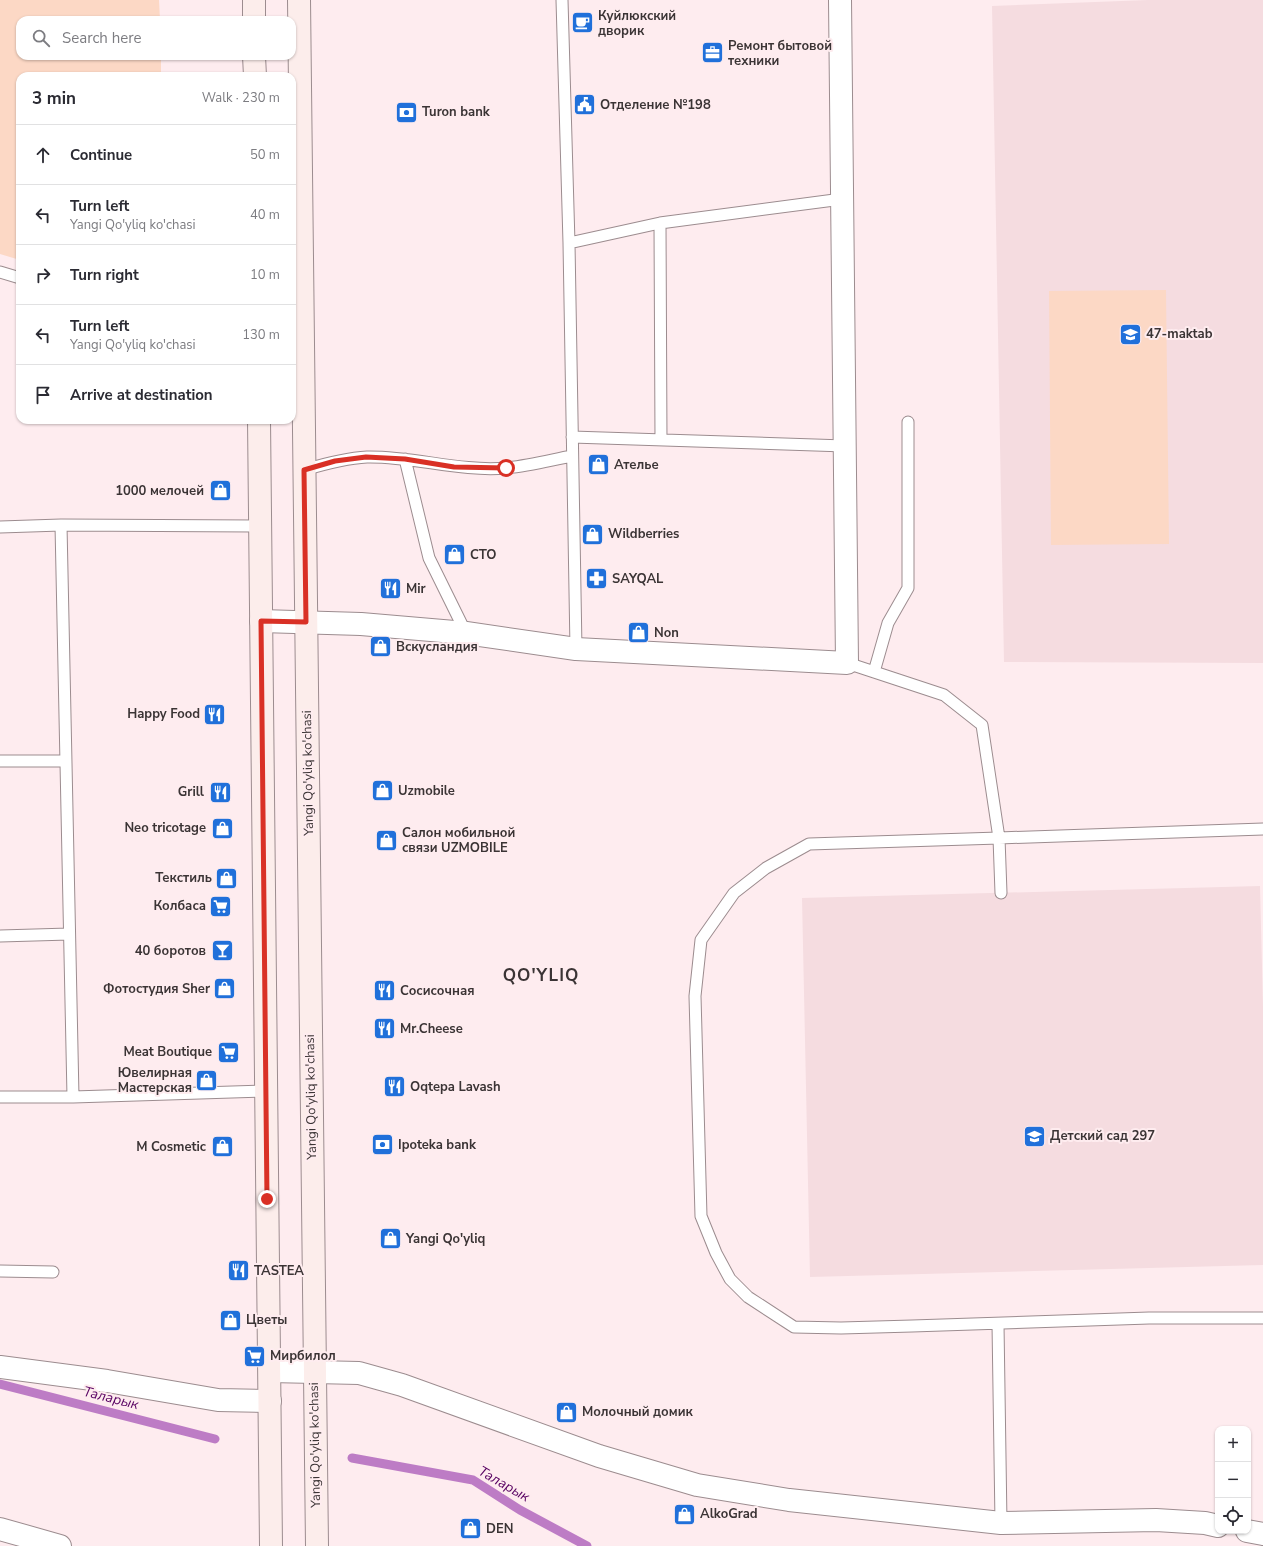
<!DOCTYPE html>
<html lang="en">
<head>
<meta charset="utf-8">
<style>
  body { margin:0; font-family:"Nunito Sans",sans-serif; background:#f7f7f7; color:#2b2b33 }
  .controls { position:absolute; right:12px; bottom:12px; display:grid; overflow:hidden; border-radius:8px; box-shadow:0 1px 3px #0004 }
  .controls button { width:36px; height:36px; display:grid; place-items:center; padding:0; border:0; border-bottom:1px solid #e1e1e2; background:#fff; color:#2b2b33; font:20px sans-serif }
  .stop { position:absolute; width:12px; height:12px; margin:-9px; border:3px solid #d93025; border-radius:50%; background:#fff }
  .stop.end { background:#d93025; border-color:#fff; box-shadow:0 1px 4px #0008 }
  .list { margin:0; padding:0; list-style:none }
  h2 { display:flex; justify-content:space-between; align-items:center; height:52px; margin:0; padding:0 16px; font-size:17px }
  h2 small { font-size:13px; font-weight:400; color:#7c7c81 }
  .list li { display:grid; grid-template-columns:26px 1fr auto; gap:12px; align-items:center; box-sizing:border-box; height:60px; padding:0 16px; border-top:1px solid #e1e1e2 }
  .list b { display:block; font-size:15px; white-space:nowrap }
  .list p { margin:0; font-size:13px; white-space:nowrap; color:#7c7c81 }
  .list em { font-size:13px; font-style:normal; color:#7c7c81 }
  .icon { flex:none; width:22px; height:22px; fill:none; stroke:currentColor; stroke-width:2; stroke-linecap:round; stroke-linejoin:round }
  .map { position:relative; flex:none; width:1263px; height:1546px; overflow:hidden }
  .search { position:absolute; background:#fff; box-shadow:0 1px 3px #0004; left:16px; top:16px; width:280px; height:44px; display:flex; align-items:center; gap:10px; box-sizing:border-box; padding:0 14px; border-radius:12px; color:#7c7c81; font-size:15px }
  .panel { position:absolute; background:#fff; box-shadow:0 1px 3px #0004; left:16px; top:72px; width:280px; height:352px; border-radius:12px }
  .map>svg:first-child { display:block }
  .built { fill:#f5dce0 }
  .green { fill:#fcd8c5 }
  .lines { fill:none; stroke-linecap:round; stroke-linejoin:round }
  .stream { stroke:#bd7cc5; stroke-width:9 }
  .lane-casing { stroke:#9c8c8f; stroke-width:13 }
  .street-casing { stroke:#9c8c8f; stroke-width:24 }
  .secondary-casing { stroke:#9c8c8f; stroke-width:24 }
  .lane { stroke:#fff; stroke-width:11 }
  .street { stroke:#fff; stroke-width:22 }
  .secondary { stroke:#fcedeb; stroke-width:22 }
  .route { stroke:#d93025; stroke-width:5 }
  .labels { text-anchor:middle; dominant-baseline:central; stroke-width:4; stroke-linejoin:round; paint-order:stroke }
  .poi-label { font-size:13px; font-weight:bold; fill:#3b3435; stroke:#feecef; text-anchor:start }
  .street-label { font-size:13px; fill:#3b3435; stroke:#feecef }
  .water-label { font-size:14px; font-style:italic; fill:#570061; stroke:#feecef }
  .district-label { font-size:17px; font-weight:bold; letter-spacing:1px; fill:#3b3435; stroke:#feecef }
</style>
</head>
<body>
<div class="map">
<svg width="1263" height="1546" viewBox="0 0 1263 1546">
  <rect width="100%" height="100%" fill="#feecef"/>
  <path class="built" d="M1148 0H1263V663L1004 662 992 6Z
    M1260 886 1263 1007V1265L810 1277 802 898Z"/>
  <path class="green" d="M0 0H159L160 20H20V56H161V76H20V260L0 254Z
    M1166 290 1169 544 1051 545 1049 291Z"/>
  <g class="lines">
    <path class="stream" d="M0 1384 215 1439
      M352 1458 473 1480 520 1510 587 1546"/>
    <defs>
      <path id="lane" d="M562 0 569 243 576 649
        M660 223 661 440
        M569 243 660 223 842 199
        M0 272 20 278
        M572 437 845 446
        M405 459 429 558 466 633
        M304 470C324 464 346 458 367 457 414 456 459 472 506 468 528 466 551 460 572 456
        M61 525 73 1097
        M0 527 61 525 260 526
        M847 663 944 695 982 725 999 838 809 844 766 868 734 893 701 940 695 996 701 1216 716 1253 730 1279 748 1297 794 1327 841 1328 912 1326 1149 1318H1263
        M874 672 888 623 908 588V422
        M0 761H65
        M1001 893 999 838 1263 829
        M0 936 69 934
        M0 1097H73L266 1091
        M0 1271 53 1272
        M998 1324 1001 1523"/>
      <path id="street" d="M261 621 361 624 466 633 576 649 847 663 840 0
        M0 1367 107 1381 218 1400 270 1401
        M270 1371 359 1373 402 1385 599 1456 697 1485 789 1500 1001 1523 1156 1520 1205 1523 1218 1526
        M0 1529 60 1546
        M1247 1531 1263 1534"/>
      <path id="secondary" d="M254 0V20
        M299 0 317 1546
        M254 56 255 76
        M259 420 271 1546"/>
    </defs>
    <use href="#lane" class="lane-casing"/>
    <use href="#street" class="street-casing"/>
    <use href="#secondary" class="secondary-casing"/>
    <use href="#lane" class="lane"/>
    <use href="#street" class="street"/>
    <use href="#secondary" class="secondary"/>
  </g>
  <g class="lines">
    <path class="route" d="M267 1199 261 621 306 622 304 470 335 461 366 457 405 459 454 467 506 468"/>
  </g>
  <defs>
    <symbol id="cafe-square" viewBox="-11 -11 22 22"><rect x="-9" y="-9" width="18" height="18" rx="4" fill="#2070da" stroke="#feecef"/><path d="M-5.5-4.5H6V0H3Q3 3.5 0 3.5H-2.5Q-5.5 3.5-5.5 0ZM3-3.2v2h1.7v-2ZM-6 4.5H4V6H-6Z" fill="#fff"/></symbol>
    <symbol id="office-square" viewBox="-11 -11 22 22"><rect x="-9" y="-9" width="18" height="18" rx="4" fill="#2070da" stroke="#feecef"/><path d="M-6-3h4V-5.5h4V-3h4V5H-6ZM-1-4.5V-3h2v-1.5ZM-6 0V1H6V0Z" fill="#fff"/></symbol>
    <symbol id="civic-square" viewBox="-11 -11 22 22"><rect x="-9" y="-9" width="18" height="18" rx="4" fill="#2070da" stroke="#feecef"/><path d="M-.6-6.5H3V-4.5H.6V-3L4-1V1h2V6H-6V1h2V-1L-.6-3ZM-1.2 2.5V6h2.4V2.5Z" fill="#fff"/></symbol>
    <symbol id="bank-square" viewBox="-11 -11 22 22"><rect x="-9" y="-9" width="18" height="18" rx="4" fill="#2070da" stroke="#feecef"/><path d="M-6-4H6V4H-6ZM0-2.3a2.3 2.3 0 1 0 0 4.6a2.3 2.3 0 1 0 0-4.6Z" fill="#fff"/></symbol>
    <symbol id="school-square" viewBox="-11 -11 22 22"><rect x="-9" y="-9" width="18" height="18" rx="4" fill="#2070da" stroke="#feecef"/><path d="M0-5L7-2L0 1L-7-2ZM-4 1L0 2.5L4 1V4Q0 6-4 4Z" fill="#fff"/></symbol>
    <symbol id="shop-square" viewBox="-11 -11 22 22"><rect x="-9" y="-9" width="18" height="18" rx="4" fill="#2070da" stroke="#feecef"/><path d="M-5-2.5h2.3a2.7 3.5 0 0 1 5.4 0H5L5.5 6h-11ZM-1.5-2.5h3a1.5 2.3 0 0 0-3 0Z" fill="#fff"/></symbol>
    <symbol id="pharmacy-square" viewBox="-11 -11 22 22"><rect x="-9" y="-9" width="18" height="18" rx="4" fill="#2070da" stroke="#feecef"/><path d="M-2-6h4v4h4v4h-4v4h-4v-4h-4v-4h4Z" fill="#fff"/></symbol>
    <symbol id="restaurant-square" viewBox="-11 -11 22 22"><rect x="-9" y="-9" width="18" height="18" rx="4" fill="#2070da" stroke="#feecef"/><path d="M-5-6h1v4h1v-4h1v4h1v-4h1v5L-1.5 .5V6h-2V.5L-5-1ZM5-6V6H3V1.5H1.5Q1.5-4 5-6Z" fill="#fff"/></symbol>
    <symbol id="supermarket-square" viewBox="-11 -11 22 22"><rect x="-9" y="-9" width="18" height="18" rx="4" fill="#2070da" stroke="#feecef"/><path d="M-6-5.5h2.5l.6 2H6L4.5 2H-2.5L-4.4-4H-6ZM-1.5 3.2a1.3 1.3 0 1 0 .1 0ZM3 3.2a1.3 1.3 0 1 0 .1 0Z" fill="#fff"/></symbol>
    <symbol id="bar-square" viewBox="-11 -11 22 22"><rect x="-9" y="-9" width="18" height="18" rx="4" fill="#2070da" stroke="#feecef"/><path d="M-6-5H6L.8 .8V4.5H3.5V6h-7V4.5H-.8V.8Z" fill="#fff"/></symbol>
  </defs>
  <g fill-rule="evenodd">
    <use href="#cafe-square" x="570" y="10" width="25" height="25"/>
    <use href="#office-square" x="700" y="40" width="25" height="25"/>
    <use href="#civic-square" x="572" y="92" width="25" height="25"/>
    <use href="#bank-square" x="394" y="100" width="25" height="25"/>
    <use href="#school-square" x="1118" y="322" width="25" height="25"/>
    <use href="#shop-square" x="586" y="452" width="25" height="25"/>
    <use href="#shop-square" x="208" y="478" width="25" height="25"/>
    <use href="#shop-square" x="580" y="522" width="25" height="25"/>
    <use href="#shop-square" x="442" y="542" width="25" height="25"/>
    <use href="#pharmacy-square" x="584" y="566" width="25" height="25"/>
    <use href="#restaurant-square" x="378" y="576" width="25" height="25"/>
    <use href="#shop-square" x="626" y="620" width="25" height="25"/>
    <use href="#shop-square" x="368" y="634" width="25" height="25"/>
    <use href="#restaurant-square" x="202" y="702" width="25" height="25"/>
    <use href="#shop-square" x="370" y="778" width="25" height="25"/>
    <use href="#restaurant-square" x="208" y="780" width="25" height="25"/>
    <use href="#shop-square" x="210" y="816" width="25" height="25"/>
    <use href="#shop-square" x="374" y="828" width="25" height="25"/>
    <use href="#shop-square" x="214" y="866" width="25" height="25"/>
    <use href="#supermarket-square" x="208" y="894" width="25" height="25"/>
    <use href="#bar-square" x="210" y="938" width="25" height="25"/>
    <use href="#shop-square" x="212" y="976" width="25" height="25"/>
    <use href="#restaurant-square" x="372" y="978" width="25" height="25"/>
    <use href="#restaurant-square" x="372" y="1016" width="25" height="25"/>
    <use href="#supermarket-square" x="216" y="1040" width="25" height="25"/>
    <use href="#shop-square" x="194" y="1068" width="25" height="25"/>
    <use href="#restaurant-square" x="382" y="1074" width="25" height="25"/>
    <use href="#school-square" x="1022" y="1124" width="25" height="25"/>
    <use href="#bank-square" x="370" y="1132" width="25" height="25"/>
    <use href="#shop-square" x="210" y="1134" width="25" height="25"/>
    <use href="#shop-square" x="378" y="1226" width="25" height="25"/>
    <use href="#restaurant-square" x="226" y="1258" width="25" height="25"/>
    <use href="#shop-square" x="218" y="1308" width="25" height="25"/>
    <use href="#supermarket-square" x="242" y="1344" width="25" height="25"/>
    <use href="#shop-square" x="554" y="1400" width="25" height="25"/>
    <use href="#shop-square" x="672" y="1502" width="25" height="25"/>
    <use href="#shop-square" x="458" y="1516" width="25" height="25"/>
  </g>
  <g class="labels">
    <g class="poi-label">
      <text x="598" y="16">Куйлюкский<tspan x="598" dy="15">дворик</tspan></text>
      <text x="728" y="46">Ремонт бытовой<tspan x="728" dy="15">техники</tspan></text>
      <text x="600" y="105">Отделение №198</text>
      <text x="422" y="112">Turon bank</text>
      <text x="1146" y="334">47-maktab</text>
      <text x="614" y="465">Ателье</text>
      <text x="204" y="491" text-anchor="end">1000 мелочей</text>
      <text x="608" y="534">Wildberries</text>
      <text x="470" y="555">CTO</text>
      <text x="612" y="579">SAYQAL</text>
      <text x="406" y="589">Mir</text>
      <text x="654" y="633">Non</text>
      <text x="396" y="647">Вскусландия</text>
      <text x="200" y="714" text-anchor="end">Happy Food</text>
      <text x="398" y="791">Uzmobile</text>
      <text x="204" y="792" text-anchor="end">Grill</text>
      <text x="206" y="828" text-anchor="end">Neo tricotage</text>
      <text x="402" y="833">Салон мобильной<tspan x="402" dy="15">связи UZMOBILE</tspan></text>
      <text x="212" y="878" text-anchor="end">Текстиль</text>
      <text x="206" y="906" text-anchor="end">Колбаса</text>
      <text x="206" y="951" text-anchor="end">40 боротов</text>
      <text x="210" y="989" text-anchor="end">Фотостудия Sher</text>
      <text x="400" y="991">Сосисочная</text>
      <text x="400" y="1029">Mr.Cheese</text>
      <text x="212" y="1052" text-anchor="end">Meat Boutique</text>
      <text x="192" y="1073" text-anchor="end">Ювелирная<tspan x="192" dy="15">Мастерская</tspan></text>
      <text x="410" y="1087">Oqtepa Lavash</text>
      <text x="1050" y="1136">Детский сад 297</text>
      <text x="398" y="1145">Ipoteka bank</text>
      <text x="206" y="1147" text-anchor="end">M Cosmetic</text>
      <text x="406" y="1239">Yangi Qo'yliq</text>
      <text x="254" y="1271">TASTEA</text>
      <text x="246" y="1320">Цветы</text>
      <text x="270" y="1356">Мирбилол</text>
      <text x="582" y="1412">Молочный домик</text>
      <text x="700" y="1514">AlkoGrad</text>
      <text x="486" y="1529">DEN</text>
    </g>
    <g class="street-label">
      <text transform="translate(308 773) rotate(-91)">Yangi Qo'yliq ko'chasi</text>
      <text transform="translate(311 1097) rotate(-91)">Yangi Qo'yliq ko'chasi</text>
      <text transform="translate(315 1445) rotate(-91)">Yangi Qo'yliq ko'chasi</text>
    </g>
    <g class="water-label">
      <text transform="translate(111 1398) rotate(14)">Таларык</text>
      <text transform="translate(504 1484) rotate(30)">Таларык</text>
    </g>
    <g class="district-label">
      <text x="541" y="975">QO'YLIQ</text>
    </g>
  </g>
</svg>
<div class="controls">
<button>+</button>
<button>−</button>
<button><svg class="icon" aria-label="locate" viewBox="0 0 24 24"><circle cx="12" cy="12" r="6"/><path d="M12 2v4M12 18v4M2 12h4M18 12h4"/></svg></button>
</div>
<div class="stop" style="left:506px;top:468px"></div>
<div class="stop end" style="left:267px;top:1199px"></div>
<div class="search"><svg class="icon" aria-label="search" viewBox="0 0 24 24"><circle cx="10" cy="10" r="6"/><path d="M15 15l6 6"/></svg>Search here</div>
<section class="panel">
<h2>3 min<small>Walk · 230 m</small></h2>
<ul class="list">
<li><svg class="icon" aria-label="ahead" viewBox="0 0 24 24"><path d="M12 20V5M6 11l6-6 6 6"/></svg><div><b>Continue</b></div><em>50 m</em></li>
<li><svg class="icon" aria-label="left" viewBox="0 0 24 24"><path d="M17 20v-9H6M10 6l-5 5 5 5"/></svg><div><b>Turn left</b><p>Yangi Qo'yliq ko'chasi</p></div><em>40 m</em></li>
<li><svg class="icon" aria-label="right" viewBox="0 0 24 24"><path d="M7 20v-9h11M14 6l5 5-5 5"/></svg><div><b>Turn right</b></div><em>10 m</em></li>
<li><svg class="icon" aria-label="left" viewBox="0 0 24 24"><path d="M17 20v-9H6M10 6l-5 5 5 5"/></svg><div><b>Turn left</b><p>Yangi Qo'yliq ko'chasi</p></div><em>130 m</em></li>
<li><svg class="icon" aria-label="arrive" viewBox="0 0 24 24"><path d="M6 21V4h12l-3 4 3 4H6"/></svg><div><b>Arrive at destination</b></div></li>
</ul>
</section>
</div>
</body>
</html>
